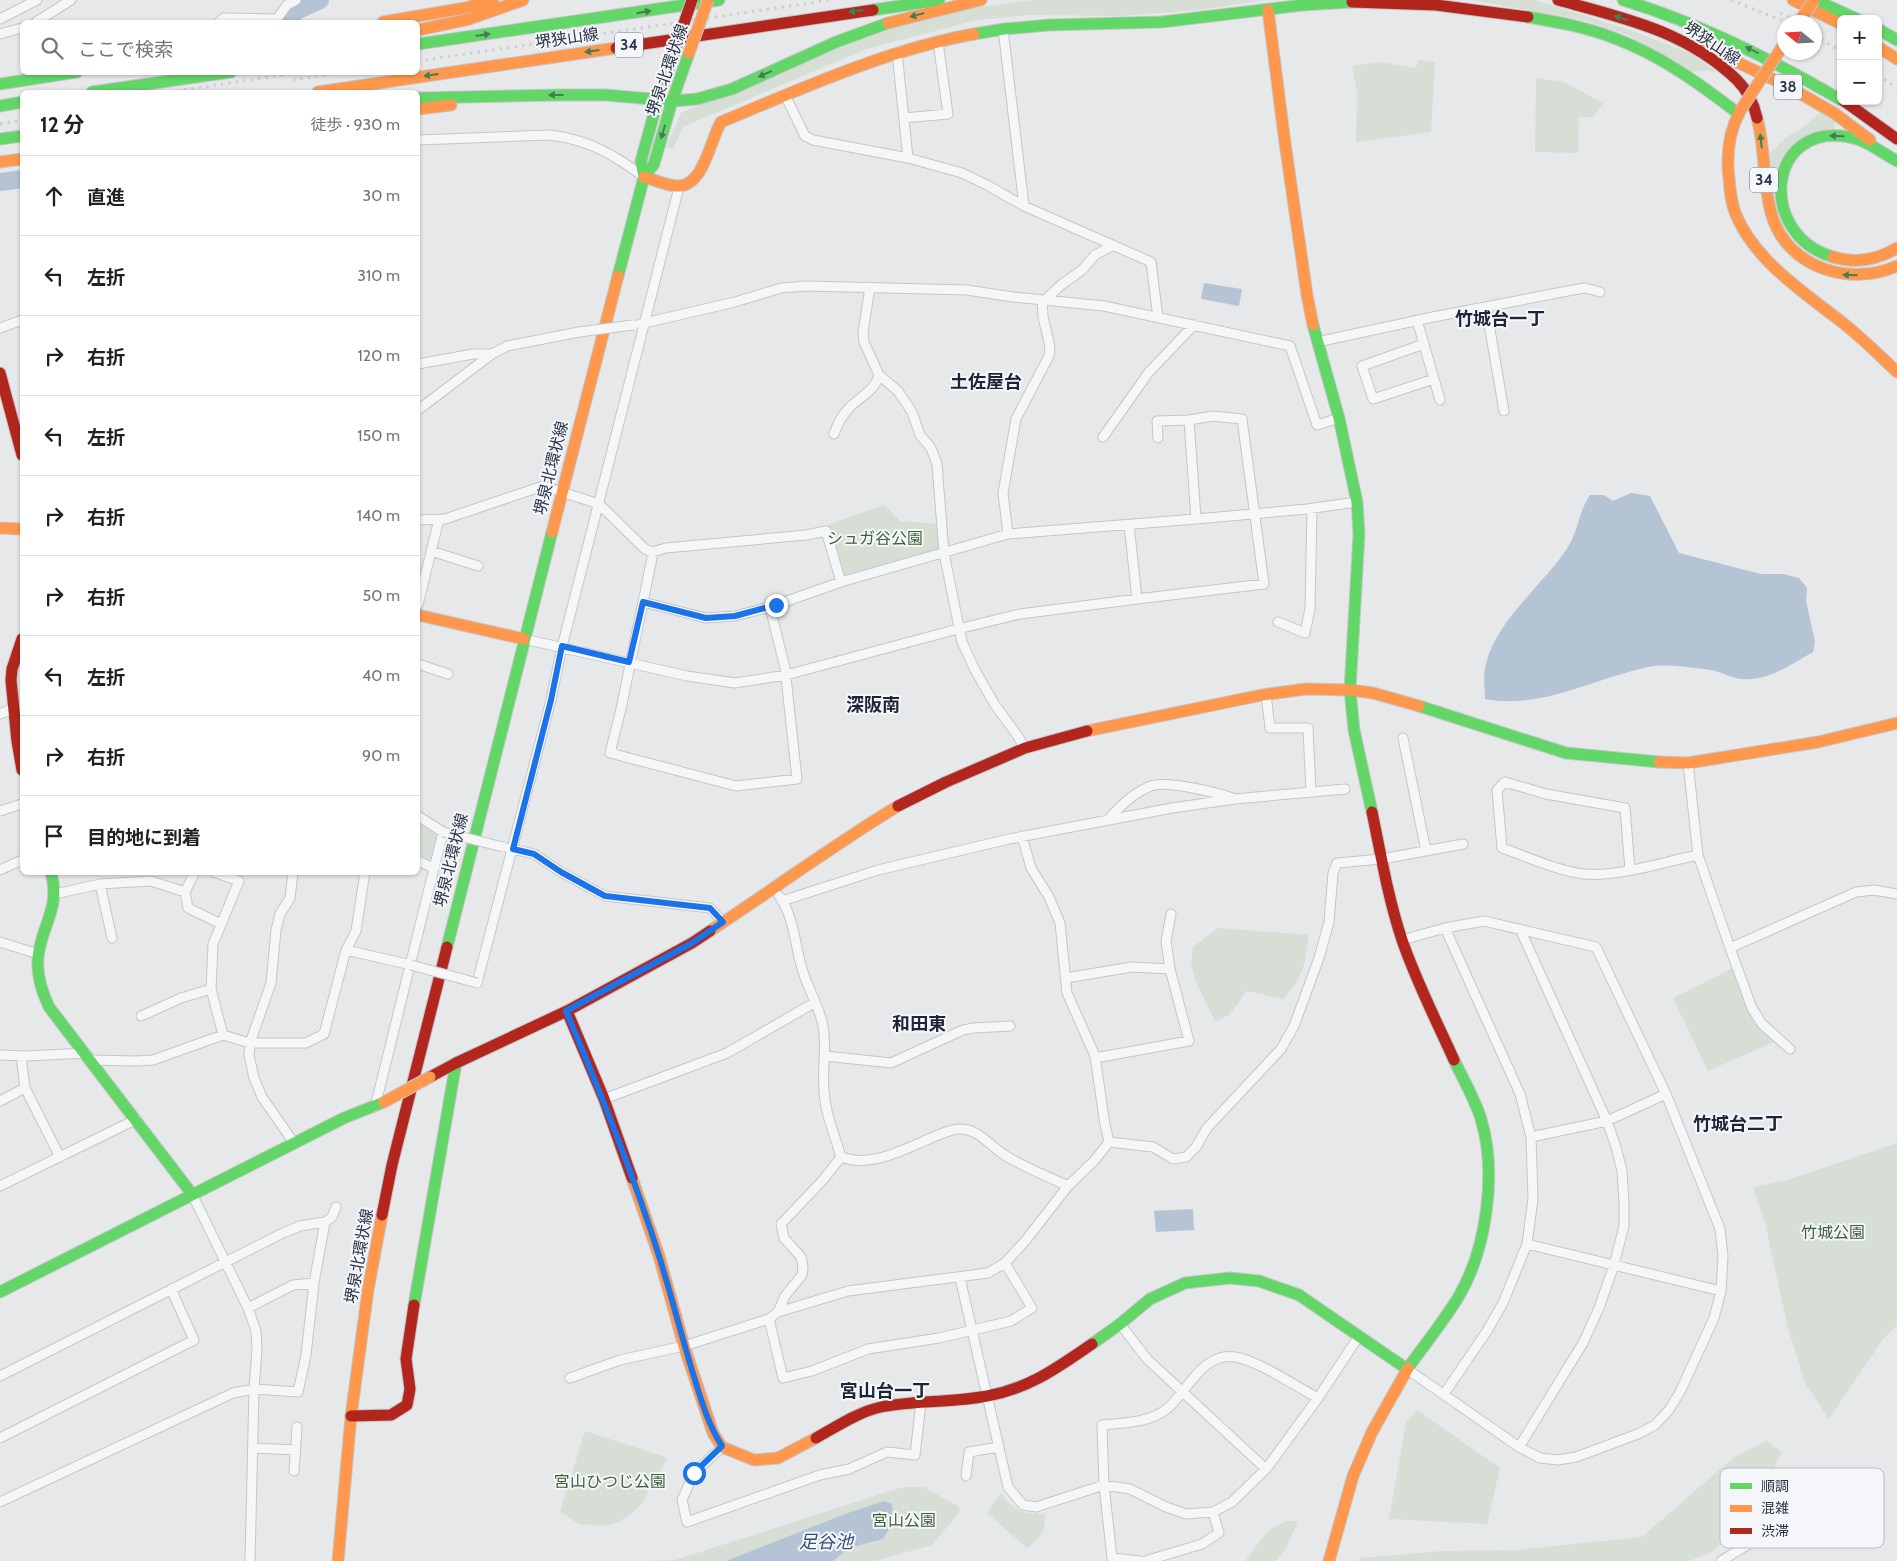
<!DOCTYPE html>
<html lang="ja">
<head>
<meta charset="utf-8">
<style>
  body { margin:0; font-family:Cabin,"Noto Sans JP",sans-serif; background:#f6f6f6; color:#202124 }
  .controls { position:absolute; right:15px; top:15px; display:grid; overflow:hidden; border-radius:8px; box-shadow:0 1px 4px #0004 }
  .controls button { width:45px; height:45px; display:grid; place-items:center; padding:0; border:0; border-bottom:1px solid #e0e0e0; background:#fff; color:#202124; font:25px sans-serif }
  .compass { position:absolute; left:1777px; top:15px; width:45px; height:45px; border-radius:50%; background:#fff; box-shadow:0 1px 4px #0004; rotate:288deg }
  .stop { position:absolute; width:15px; height:15px; margin:-11px; border:4px solid #1a73e8; border-radius:50%; background:#fff }
  .stop.end { background:#1a73e8; border-color:#fff; box-shadow:0 1px 5px #0008 }
  .list { margin:0; padding:0; list-style:none }
  h2 { display:flex; justify-content:space-between; align-items:center; height:65px; margin:0; padding:0 20px; font-size:21px }
  h2 small { font-size:16px; font-weight:400; color:#757577 }
  .list li { display:grid; grid-template-columns:32px 1fr auto; gap:15px; align-items:center; box-sizing:border-box; height:80px; padding:0 20px; border-top:1px solid #e0e0e0 }
  .list b { display:block; font-size:19px; white-space:nowrap }
  .list em { font-size:16px; font-style:normal; color:#757577 }
  .icon { flex:none; width:28px; height:28px; fill:none; stroke:currentColor; stroke-width:2; stroke-linecap:round; stroke-linejoin:round }
  .map { position:relative; flex:none; width:1897px; height:1561px; overflow:hidden }
  .search { position:absolute; background:#fff; box-shadow:0 1px 4px #0004; left:20px; top:20px; width:400px; height:55px; display:flex; align-items:center; gap:12px; box-sizing:border-box; padding:0 18px; border-radius:8px; color:#757577; font-size:19px }
  .panel { position:absolute; background:#fff; box-shadow:0 1px 4px #0004; left:20px; top:90px; width:400px; height:785px; border-radius:8px }
  .map>svg:first-child { display:block }
  .green { fill:#d6ded6 }
  .water { fill:#b4c4d5 }
  .lines { fill:none; stroke-linecap:round; stroke-linejoin:round }
  .river { stroke:#b4c4d5; stroke-width:18 }
  .street-casing { stroke:#c4c6c8; stroke-width:11 }
  .fast-casing { stroke:#c4c6c8; stroke-width:13 }
  .slow-casing { stroke:#c4c6c8; stroke-width:13 }
  .jam-casing { stroke:#c4c6c8; stroke-width:13 }
  .street { stroke:#f5f6f7; stroke-width:9 }
  .fast { stroke:#63d668; stroke-width:11 }
  .slow { stroke:#ff974d; stroke-width:11 }
  .jam { stroke:#b3261e; stroke-width:11 }
  .rail { stroke:#cecfd2; stroke-width:3; stroke-dasharray:2.5 5; stroke-linecap:butt }
  .street-bridge-casing { stroke:#c4c6c8; stroke-width:11; stroke-linecap:butt }
  .slow-bridge-casing { stroke:#c4c6c8; stroke-width:13; stroke-linecap:butt }
  .jam-bridge-casing { stroke:#c4c6c8; stroke-width:13; stroke-linecap:butt }
  .street-bridge { stroke:#f5f6f7; stroke-width:9 }
  .slow-bridge { stroke:#ff974d; stroke-width:11 }
  .jam-bridge { stroke:#b3261e; stroke-width:11 }
  .oneway { fill:#447d55 }
  .route { stroke:#1a73e8; stroke-width:6 }
  .labels { text-anchor:middle; dominant-baseline:central; stroke-width:4; stroke-linejoin:round; paint-order:stroke }
  .shield { fill:#f4f6f9; stroke:#676e7b; stroke-width:1 }
  .shield-label { font-size:15px; font-weight:bold; fill:#2b3445 }
  .street-label { font-size:16px; fill:#2b3445; stroke:#f4f6f9 }
  .park-label { font-size:16px; fill:#3f6138; stroke:#f4f6f9 }
  .neighbourhood-label { font-size:18px; font-weight:bold; fill:#1d2536; stroke:#f4f6f9 }
  .water-label { font-size:18px; font-style:italic; fill:#34527a; stroke:#f4f6f9 }
  .key { fill:#f4f6f9; stroke:#b8bcc3; stroke-width:1 }
  .key-label { font-size:14px; fill:#2b3445 }
</style>
</head>
<body>
<div class="map">
<svg width="1897" height="1561" viewBox="0 0 1897 1561">
  <rect width="100%" height="100%" fill="#e6e8ea"/>
  <path class="green" d="M1032 0H1265L1199 10 1120 16 1030 15 977 20 866 49 683 127 673 149 666 147 681 113 863 37 950 11Z
    M1471 0H1533L1551 5 1630 30 1689 53 1717 72 1706 70 1693 72 1628 35 1583 20Z
    M1418 60 1435 62 1431 132 1356 142 1357 92 1352 66 1379 62 1416 68Z
    M1536 78 1564 82 1603 103 1593 117H1579L1578 153 1535 152Z
    M1821 111 1835 122 1834 129 1812 133 1773 186 1768 155 1787 137 1805 126Z
    M884 505 900 521 939 524 941 545 937 551 844 577 828 525Z
    M418 822C438 836 440 833 433 858L429 860 418 855Z
    M1218 928 1308 935C1307 961 1302 980 1283 999L1246 991C1237 1004 1231 1018 1215 1021L1196 982 1191 963 1193 947Z
    M1733 968 1754 1022 1763 1032 1776 1041 1708 1071 1673 998Z
    M1897 1143V1325L1883 1339 1829 1419 1805 1383 1788 1328 1765 1223 1753 1187 1784 1181Z
    M1417 1410 1500 1468 1487 1524 1389 1519 1406 1423Z
    M585 1431 668 1458 651 1485 644 1501 632 1513 619 1522 605 1526 579 1524 560 1512Z
    M1766 1441 1782 1452 1748 1520 1712 1552 1689 1561H1357L1360 1558 1443 1551 1518 1550 1642 1537 1733 1458Z
    M903 1487H924L959 1507 960 1512 932 1545 876 1561H641L675 1560Z
    M1001 1493C1014 1512 1023 1514 1045 1514 1046 1531 1040 1539 1027 1548L987 1513Z
    M1287 1521H1298L1286 1549 1276 1561H1245C1260 1544 1264 1529 1287 1521Z"/>
  <path class="water" d="M1204 283 1242 289 1239 306 1201 299Z
    M1631 493 1650 496 1679 553 1761 574H1783L1799 578 1807 588 1806 600 1815 642 1813 652C1795 662 1773 678 1751 679 1734 681 1726 673 1711 670 1699 668 1666 664 1654 666 1598 676 1544 710 1485 699 1485 689 1483 678 1485 669 1493 622 1543 586 1568 547 1578 531 1579 511 1590 495H1604L1613 501Z
    M1193 1209 1194 1230 1156 1232 1154 1211Z
    M884 1501 892 1504C893 1518 891 1527 883 1539L849 1548 833 1561H726L845 1514Z"/>
  <g class="lines">
    <path class="river" d="M288 18 298 10 320 0
      M0 182 22 179"/>
    <defs>
      <path id="street" d="M0 19 37 0
        M36 22 71 0
        M219 22 224 18 277 19 287 5 296 0
        M1003 29 1024 206
        M0 34 22 28
        M897 53 908 158
        M785 95 805 136 813 140 908 158 962 173 987 185 1024 206 1151 262 1158 318
        M904 118 948 114 938 42
        M418 140 550 135C589 140 613 154 644 177
        M870 287 863 332 864 342 879 375 898 391 912 412 920 435 931 448 937 464 944 553 962 642 975 670 995 705 1015 732 1025 748
        M1045 300 1061 285 1082 270 1095 255 1112 246
        M1486 307 1504 411
        M1417 320 1440 400
        M640 324 735 302 781 288 806 286 967 290 1013 297 1104 306 1290 346 1317 425 1339 418
        M0 328 22 320
        M1317 342 1433 317 1573 290 1585 288 1600 292
        M1424 344 1362 366 1373 399 1434 379
        M418 364 473 354H491
        M418 410 492 354 507 346 579 332
        M834 434C837 425 843 414 850 407 861 396 875 391 879 375
        M1103 437 1149 372 1194 325
        M1158 438 1157 421 1189 420
        M418 520 445 519 543 486 599 504 645 549 652 552 666 548 806 535 826 531 841 582
        M1129 525 1137 599
        M1008 534 1003 493 1016 419 1049 356 1050 347 1043 317 1042 300
        M431 551 478 566
        M652 552V558L621 709 610 753 736 786 797 779 785 668 770 607
        M643 602 706 618 735 616 770 607 841 582 1008 534 1196 519 1307 509 1357 502
        M418 605 439 519
        M1278 622 1305 633 1310 609 1312 509
        M524 639 687 676 735 683 786 675 958 629 1020 614 1137 599 1264 584 1242 419 1213 416 1189 420 1196 519
        M418 664 448 674
        M1266 694 1270 728H1308L1311 792
        M0 714 14 708
        M1403 738 1426 851
        M1688 763 1698 855 1730 948 1752 1008 1762 1024 1790 1049
        M0 811 22 804
        M1108 820C1119 807 1135 792 1151 786 1167 780 1219 793 1235 799
        M508 848 534 854 561 872 605 896 710 908 723 922
        M418 861 433 868
        M0 870 22 860
        M1630 870 1625 808 1546 794 1505 782 1497 790 1502 848C1525 856 1561 872 1584 874 1619 877 1663 862 1698 855
        M195 872 185 892 188 908 221 924
        M214 872 239 881 213 944 211 989 223 1035 250 1043H306L324 1034 346 950 356 931 365 872
        M293 872 290 898 280 914 276 930 271 983 250 1043 249 1055 254 1078 262 1097 294 1143
        M100 884 112 938
        M55 894 100 884 151 881 185 892
        M779 896C793 914 795 943 801 965 806 986 819 1005 823 1026 827 1048 822 1069 824 1091 825 1114 835 1135 841 1157 870 1168 903 1150 929 1139 938 1135 948 1130 958 1129 979 1128 989 1146 1006 1156 1026 1168 1047 1176 1068 1186
        M782 901 878 870 1009 839 1172 808 1235 799 1345 789
        M1402 940 1445 928 1484 921 1596 947 1666 1094 1720 1229 1723 1256 1721 1291 1714 1318 1680 1392 1669 1410 1655 1425 1638 1434 1576 1457 1558 1460 1540 1458 1519 1447 1407 1369
        M0 942 38 954
        M1730 948 1856 892 1874 890 1897 894
        M346 950 411 965
        M1066 978 1132 967 1170 969
        M477 983 551 700 562 647 679 187
        M141 1016 181 998 211 989
        M0 1055 27 1056 86 1053
        M21 1056 25 1088 60 1157
        M825 1056 891 1063 963 1030 974 1028 1010 1026
        M1095 1058 1189 1041 1170 969 1166 941 1171 914
        M91 1060 135 1061 153 1060 223 1035
        M604 1099 727 1053 814 1003
        M0 1101 25 1088
        M375 1107 443 832 418 816
        M1531 1137 1607 1121 1666 1094
        M1109 1142 1153 1147 1173 1159 1186 1157 1196 1147 1207 1128 1281 1049 1294 1026 1319 958 1329 922 1333 873 1337 863 1382 859 1463 844
        M0 1186 137 1119
        M192 1194 248 1308 256 1331 257 1349 254 1389 250 1561
        M1527 1244 1721 1291
        M960 1278 1008 1487 1023 1505 1036 1507 1104 1485 1130 1489 1166 1507 1186 1514 1213 1512 1232 1502 1266 1469 1318 1398 1359 1336
        M248 1308 293 1285 314 1283
        M778 1312 785 1296 802 1275 803 1267 801 1257 784 1238 781 1224 823 1180 841 1157
        M769 1319 783 1378 812 1371 868 1349 939 1338 1011 1321 1032 1308 1005 1263
        M1120 1324 1147 1359 1266 1469
        M0 1376 283 1233 300 1226 325 1222
        M570 1378 620 1360 684 1346 769 1319 778 1312 848 1291 988 1273 1005 1263 1026 1240 1068 1186 1094 1161 1109 1142 1105 1125 1095 1056 1067 993 1060 923 1049 897 1031 868 1022 836
        M1444 1394 1487 1331 1503 1303 1527 1244 1533 1199 1531 1137 1520 1094 1445 928
        M0 1438 194 1340 171 1289
        M722 1447 694 1473 682 1500 687 1522 820 1475 849 1469 887 1452 915 1455 921 1402
        M1519 1447 1583 1343 1599 1308 1614 1265 1624 1226V1202L1622 1171 1616 1147 1607 1121 1520 929
        M253 1448 295 1450
        M294 1471 297 1427
        M966 1476 969 1452 999 1447
        M0 1502 233 1393 254 1389 298 1392 306 1355 314 1283 325 1222 332 1217 336 1207
        M1140 1561 1112 1558 1104 1485 1102 1425C1124 1423 1150 1423 1168 1408 1188 1390 1203 1352 1235 1357 1257 1360 1297 1387 1318 1398
        M1145 1561 1202 1544 1219 1533 1213 1512
        M1721 1561 1765 1534 1785 1532 1812 1513 1818 1498V1481"/>
      <path id="fast" d="M1623 0C1701 24 1771 59 1841 100
        M1815 0 1857 19
        M873 10 939 0
        M1528 17C1557 22 1586 27 1614 38 1660 55 1700 84 1739 114
        M1878 29 1897 40
        M974 34 1004 29 1049 25 1162 22 1303 5 1352 2
        M418 44 719 0
        M0 84 77 72
        M92 92 231 72
        M418 98 559 95H606L674 101 697 99 732 89 836 42 888 23
        M0 106 22 102
        M0 139 22 136
        M644 177 641 161 658 99 673 55
        M1833 257C1757 235 1766 122 1849 137 1867 140 1882 153 1897 161
        M618 276 644 177 654 164 672 101 689 53
        M1313 325 1339 418 1357 502 1359 534 1350 690 1354 730 1372 812
        M1419 706 1566 753 1659 762
        M51 872C60 907 45 919 39 951 35 970 41 990 49 1007L192 1194
        M447 947 552 532
        M0 1292 344 1118 384 1102
        M414 1305 456 1063
        M1092 1344 1120 1324 1150 1299 1185 1283 1230 1278 1259 1281 1299 1295 1407 1369
        M1408 1368C1425 1344 1444 1321 1459 1296 1487 1248 1497 1172 1481 1119 1475 1099 1463 1079 1454 1060"/>
      <path id="slow" d="M1793 0 1841 24
        M1268 10 1285 143 1307 295 1313 325
        M383 22 465 8 493 0
        M888 23 981 0
        M418 30 466 20 523 0
        M1701 45 1787 86 1834 113 1870 140
        M1878 47 1897 59
        M318 92 616 48
        M418 109 451 105
        M1740 111C1729 132 1726 154 1729 178 1730 191 1731 203 1736 215 1756 262 1805 293 1843 323 1862 338 1879 355 1897 372
        M1757 118C1766 150 1762 184 1772 216 1788 268 1850 287 1897 266
        M0 162 22 159
        M644 177C655 180 667 186 678 186 704 186 710 140 721 122 803 88 886 50 974 34
        M1833 257C1856 264 1877 260 1897 248
        M0 528 22 529
        M552 532 618 276
        M418 615 524 639
        M1087 731 1262 695 1306 689 1350 690 1373 693 1419 706
        M1659 762 1688 763 1818 742 1897 723
        M710 931C773 890 833 845 898 806
        M632 1178 659 1256 684 1346 713 1433 722 1447 754 1460 778 1458 816 1438
        M338 1561 351 1416 368 1290 382 1215
        M1329 1561 1353 1476 1372 1432 1408 1368"/>
      <path id="jam" d="M1558 0C1624 18 1686 31 1737 80 1747 90 1754 104 1757 118
        M1352 2 1436 5 1528 17
        M616 48 873 10
        M1844 101 1897 139
        M0 373 22 455
        M22 639 12 669 11 680 17 741 22 770
        M898 806 946 782 1025 748 1087 731
        M1372 812C1381 855 1388 898 1402 940 1416 981 1436 1020 1454 1060
        M567 1011 604 1099 632 1178
        M430 1077 456 1063 567 1011 692 943 710 931
        M382 1215 392 1165 447 947
        M351 1416 391 1415 407 1405 410 1389 406 1359 414 1305
        M816 1438C836 1427 858 1412 881 1407 915 1400 952 1403 987 1396 1030 1388 1057 1368 1092 1344"/>
    </defs>
    <use href="#street" class="street-casing"/>
    <use href="#fast" class="fast-casing"/>
    <use href="#slow" class="slow-casing"/>
    <use href="#jam" class="jam-casing"/>
    <use href="#street" class="street"/>
    <use href="#fast" class="fast"/>
    <use href="#slow" class="slow"/>
    <use href="#jam" class="jam"/>
    <path class="rail" d="M1731 0 1786 22
      M1780 13 1800 22
      M1814 36 1841 51
      M418 61 830 0
      M1878 75 1897 88
      M293 80 343 72
      M169 92 303 72
      M0 124 22 120"/>
    <defs>
      <path id="street-bridge" d="M579 332 633 325
        M443 832 503 847
        M411 965 477 983"/>
      <path id="slow-bridge" d="M1799 22 1814 0
        M689 53 708 0
        M1740 111 1784 44
        M384 1102 430 1077"/>
      <path id="jam-bridge" d="M673 55 692 0"/>
    </defs>
    <use href="#street-bridge" class="street-bridge-casing"/>
    <use href="#slow-bridge" class="slow-bridge-casing"/>
    <use href="#jam-bridge" class="jam-bridge-casing"/>
    <use href="#street-bridge" class="street-bridge"/>
    <use href="#slow-bridge" class="slow-bridge"/>
    <use href="#jam-bridge" class="jam-bridge"/>
  </g>
  <defs><path id="oneway-solid" d="M-6-.8H1V-3.2L6.5 0L1 3.2V.8H-6Z" transform="scale(1.25)"/></defs>
  <g class="oneway">
    <use href="#oneway-solid" transform="translate(856 11) rotate(172)"/>
    <use href="#oneway-solid" transform="translate(644 12) rotate(-9)"/>
    <use href="#oneway-solid" transform="translate(917 15) rotate(164)"/>
    <use href="#oneway-solid" transform="translate(1621 18) rotate(-162)"/>
    <use href="#oneway-solid" transform="translate(483 35) rotate(-8)"/>
    <use href="#oneway-solid" transform="translate(1752 50) rotate(-154)"/>
    <use href="#oneway-solid" transform="translate(592 51) rotate(172)"/>
    <use href="#oneway-solid" transform="translate(765 74) rotate(156)"/>
    <use href="#oneway-solid" transform="translate(431 75) rotate(172)"/>
    <use href="#oneway-solid" transform="translate(556 95) rotate(-180)"/>
    <use href="#oneway-solid" transform="translate(663 132) rotate(106)"/>
    <use href="#oneway-solid" transform="translate(1837 136) rotate(-178)"/>
    <use href="#oneway-solid" transform="translate(1761 141) rotate(-96)"/>
    <use href="#oneway-solid" transform="translate(1850 275) rotate(-178)"/>
  </g>
  <g class="lines">
    <path class="route" d="M694 1473 722 1446C709 1426 702 1403 695 1380 682 1339 672 1297 659 1256 633 1173 600 1091 566 1011L692 943 723 922 710 908 605 896 561 872 534 854 513 849 551 700 562 646 629 662 643 602 706 618 735 616 776 605"/>
  </g>
  <g class="labels">
    <g class="shield">
      <rect x="615" y="32.5" width="28" height="25" rx="4"/>
      <rect x="1774" y="74.5" width="28" height="25" rx="4"/>
      <rect x="1750" y="167.5" width="28" height="25" rx="4"/>
    </g>
    <g class="shield-label">
      <text x="629" y="45">34</text>
      <text x="1788" y="87">38</text>
      <text x="1764" y="180">34</text>
    </g>
    <g class="street-label">
      <text transform="translate(567 38) rotate(-8)">堺狭山線</text>
      <text transform="translate(1712 43) rotate(34)">堺狭山線</text>
      <text transform="translate(667 70) rotate(-71)">堺泉北環状線</text>
      <text transform="translate(551 468) rotate(-76)">堺泉北環状線</text>
      <text transform="translate(451 860) rotate(-76)">堺泉北環状線</text>
      <text transform="translate(359 1256) rotate(-80)">堺泉北環状線</text>
    </g>
    <g class="park-label">
      <text x="875" y="538">シュガ谷公園</text>
      <text x="1833" y="1232">竹城公園</text>
      <text x="610" y="1481">宮山ひつじ公園</text>
      <text x="904" y="1520">宮山公園</text>
    </g>
    <g class="neighbourhood-label">
      <text x="1500" y="319">竹城台一丁</text>
      <text x="986" y="382">土佐屋台</text>
      <text x="873" y="705">深阪南</text>
      <text x="919" y="1024">和田東</text>
      <text x="1738" y="1124">竹城台二丁</text>
      <text x="885" y="1391">宮山台一丁</text>
    </g>
    <g class="water-label">
      <text x="826" y="1542">足谷池</text>
    </g>
  </g>
  <rect x="1720" y="1468" width="164" height="80" rx="8" class="key"/>
  <rect x="1730" y="1483" width="22" height="6" fill="#63d668"/>
  <rect x="1730" y="1505" width="22" height="7" fill="#ff974d"/>
  <rect x="1730" y="1528" width="22" height="6" fill="#b3261e"/>
  <g class="key-label">
    <text x="1761" y="1491">順調</text>
    <text x="1761" y="1513">混雑</text>
    <text x="1761" y="1536">渋滞</text>
  </g>
</svg>
<div class="controls">
<button>+</button>
<button>−</button>
</div>
<svg class="compass" viewBox="-18 -18 36 36"><path d="M0-13l5 13h-10z" fill="#e53935"/><path d="M0 13l5-13h-10z" fill="#757577"/></svg>
<div class="stop" style="left:694px;top:1473px"></div>
<div class="stop end" style="left:776px;top:605px"></div>
<div class="search"><svg class="icon" aria-label="search" viewBox="0 0 24 24"><circle cx="10" cy="10" r="6"/><path d="M15 15l6 6"/></svg>ここで検索</div>
<section class="panel">
<h2>12 分<small>徒歩 · 930 m</small></h2>
<ul class="list">
<li><svg class="icon" aria-label="ahead" viewBox="0 0 24 24"><path d="M12 20V5M6 11l6-6 6 6"/></svg><div><b>直進</b></div><em>30 m</em></li>
<li><svg class="icon" aria-label="left" viewBox="0 0 24 24"><path d="M17 20v-9H6M10 6l-5 5 5 5"/></svg><div><b>左折</b></div><em>310 m</em></li>
<li><svg class="icon" aria-label="right" viewBox="0 0 24 24"><path d="M7 20v-9h11M14 6l5 5-5 5"/></svg><div><b>右折</b></div><em>120 m</em></li>
<li><svg class="icon" aria-label="left" viewBox="0 0 24 24"><path d="M17 20v-9H6M10 6l-5 5 5 5"/></svg><div><b>左折</b></div><em>150 m</em></li>
<li><svg class="icon" aria-label="right" viewBox="0 0 24 24"><path d="M7 20v-9h11M14 6l5 5-5 5"/></svg><div><b>右折</b></div><em>140 m</em></li>
<li><svg class="icon" aria-label="right" viewBox="0 0 24 24"><path d="M7 20v-9h11M14 6l5 5-5 5"/></svg><div><b>右折</b></div><em>50 m</em></li>
<li><svg class="icon" aria-label="left" viewBox="0 0 24 24"><path d="M17 20v-9H6M10 6l-5 5 5 5"/></svg><div><b>左折</b></div><em>40 m</em></li>
<li><svg class="icon" aria-label="right" viewBox="0 0 24 24"><path d="M7 20v-9h11M14 6l5 5-5 5"/></svg><div><b>右折</b></div><em>90 m</em></li>
<li><svg class="icon" aria-label="arrive" viewBox="0 0 24 24"><path d="M6 21V4h12l-3 4 3 4H6"/></svg><div><b>目的地に到着</b></div></li>
</ul>
</section>
</div>
</body>
</html>
